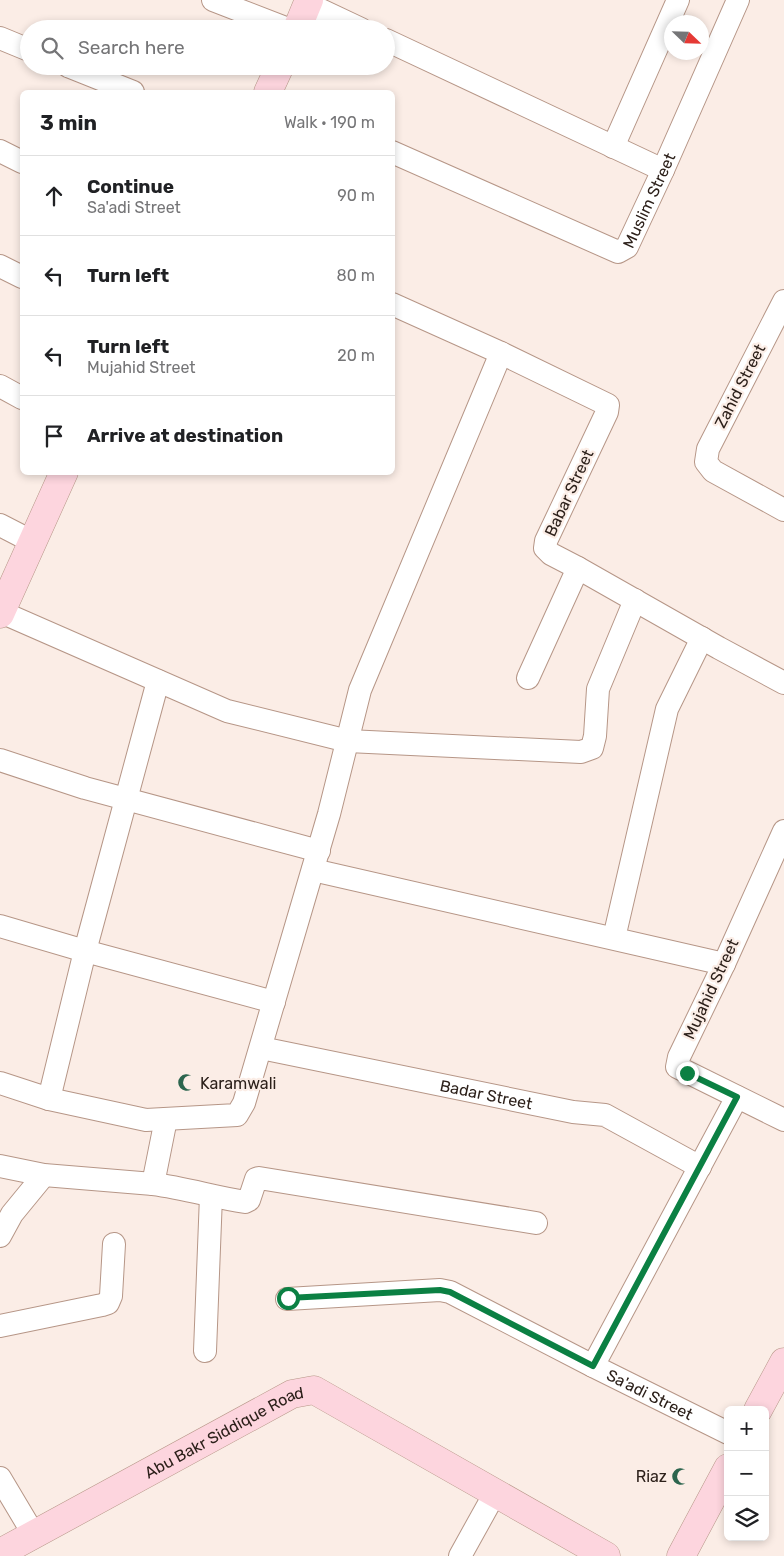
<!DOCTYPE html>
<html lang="en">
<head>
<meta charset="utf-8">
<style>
  body { margin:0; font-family:Rubik,sans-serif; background:#f2f2f2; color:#202124 }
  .controls { position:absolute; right:15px; bottom:15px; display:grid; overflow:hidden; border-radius:8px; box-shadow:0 2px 8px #0003 }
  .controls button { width:45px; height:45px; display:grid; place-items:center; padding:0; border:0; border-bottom:1px solid #e0e0e0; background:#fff; color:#202124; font:25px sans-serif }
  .compass { position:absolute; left:664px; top:15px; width:45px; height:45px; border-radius:50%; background:#fff; box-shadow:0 2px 8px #0003; rotate:113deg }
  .stop { position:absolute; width:15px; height:15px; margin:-11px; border:4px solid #0b8043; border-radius:50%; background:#fff }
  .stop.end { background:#0b8043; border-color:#fff; box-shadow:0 1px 5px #0008 }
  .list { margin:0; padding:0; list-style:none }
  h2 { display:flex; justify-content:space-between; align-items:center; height:65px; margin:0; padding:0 20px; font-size:21px }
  h2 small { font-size:16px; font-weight:400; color:#757577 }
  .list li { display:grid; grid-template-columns:32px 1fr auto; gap:15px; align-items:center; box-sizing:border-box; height:80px; padding:0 20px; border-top:1px solid #e0e0e0 }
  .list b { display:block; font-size:19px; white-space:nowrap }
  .list p { margin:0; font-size:16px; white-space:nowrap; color:#757577 }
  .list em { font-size:16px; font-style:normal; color:#757577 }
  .icon { flex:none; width:28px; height:28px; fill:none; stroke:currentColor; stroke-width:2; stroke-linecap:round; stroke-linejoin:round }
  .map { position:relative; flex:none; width:784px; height:1556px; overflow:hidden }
  .search { position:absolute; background:#fff; box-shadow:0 2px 8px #0003; left:20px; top:20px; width:375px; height:55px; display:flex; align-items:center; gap:12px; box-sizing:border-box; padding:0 18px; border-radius:28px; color:#757577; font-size:19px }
  .panel { position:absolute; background:#fff; box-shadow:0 2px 8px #0003; left:20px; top:90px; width:375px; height:385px; border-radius:8px }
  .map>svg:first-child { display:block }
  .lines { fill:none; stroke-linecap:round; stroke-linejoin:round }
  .street-casing { stroke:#b69687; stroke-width:24 }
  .secondary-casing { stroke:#b69687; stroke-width:29 }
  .street { stroke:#fff; stroke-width:22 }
  .secondary { stroke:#fdd5de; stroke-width:28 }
  .route { stroke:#0b8043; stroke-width:6 }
  .labels { text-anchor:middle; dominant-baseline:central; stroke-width:4.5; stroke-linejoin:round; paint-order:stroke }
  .street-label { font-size:16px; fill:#2c201a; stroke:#fbede6 }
  .poi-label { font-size:16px; fill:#2c201a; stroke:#fbede6; text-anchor:start }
</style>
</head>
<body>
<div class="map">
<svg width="784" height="1556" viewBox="0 0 784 1556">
  <rect width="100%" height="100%" fill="#fbede6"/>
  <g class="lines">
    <defs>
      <g id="street">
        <path d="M213 0 288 29"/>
        <path d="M308 4 361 29"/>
        <path d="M0 38 29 50"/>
        <path d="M386 40 663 170"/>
        <path d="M68 66 133 92"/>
        <path d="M613 147 678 0"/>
        <path d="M0 151 22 162"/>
        <path id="s1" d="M392 152 618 252 627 247 663 170 738 0"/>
        <path d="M0 266 22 277"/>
        <path d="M784 301 708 449 706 462 713 471 784 510"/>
        <path d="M392 304 501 353 608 405 607 412 546 541 545 548 551 554 578 568 719 648 784 683"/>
        <path d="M0 386 22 398"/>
        <path d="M0 525 33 542"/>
        <path d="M1 612 227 711 348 741 581 752 592 748 595 736 598 689 635 600"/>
        <path d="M528 678 578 568"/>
        <path d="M0 760 85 788 319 851"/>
        <path d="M784 831 724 964 679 1057 677 1067 784 1120"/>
        <path d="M313 870 724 964"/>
        <path d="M0 926 85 951 274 1002"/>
        <path d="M614 938 667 709 702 638"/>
        <path id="s2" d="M261 1048 573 1112 605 1115 700 1167"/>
        <path d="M0 1083 49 1099 146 1120 237 1115 244 1103 329 814 360 690 501 353"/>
        <path d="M49 1099 85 951 158 681"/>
        <path d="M0 1166 44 1175 153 1184 166 1119"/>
        <path d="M153 1184C184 1188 214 1197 245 1202L249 1200 256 1179 259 1178 536 1223"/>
        <path d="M0 1236 12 1214 44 1175"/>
        <path id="s3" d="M287 1299 440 1290 450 1292 593 1366 728 1433"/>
        <path d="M0 1326 102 1305 108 1303 111 1296 114 1244"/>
        <path d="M205 1351 211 1196"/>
        <path d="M593 1366 737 1097"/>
        <path d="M0 1478 34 1535"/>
        <path d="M460 1556 495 1493"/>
      </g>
      <g id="secondary">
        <path d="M297 29 309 0"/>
        <path d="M268 92 280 66"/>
        <path d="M0 614 64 472"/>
        <path d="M758 1410 784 1362"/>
        <path id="s4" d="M0 1553 292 1394 314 1390 606 1556"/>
        <path d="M681 1556 728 1468"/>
      </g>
    </defs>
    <use href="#street" class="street-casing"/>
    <use href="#secondary" class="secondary-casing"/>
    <use href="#street" class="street"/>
    <use href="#secondary" class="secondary"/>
  </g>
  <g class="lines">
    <path class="route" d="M288 1298 440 1290 450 1292 593 1366 737 1097 687 1073"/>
  </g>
  <defs>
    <symbol id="mosque-bare" viewBox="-9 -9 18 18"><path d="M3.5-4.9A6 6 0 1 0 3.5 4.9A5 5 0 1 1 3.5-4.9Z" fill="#2c654e" stroke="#fbede6" stroke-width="2.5" paint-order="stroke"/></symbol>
  </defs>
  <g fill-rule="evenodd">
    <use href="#mosque-bare" x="174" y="1070" width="25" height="25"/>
    <use href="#mosque-bare" x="668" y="1464" width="25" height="25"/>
  </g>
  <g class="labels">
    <g class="street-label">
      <text stroke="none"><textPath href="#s1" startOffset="309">Muslim Street</textPath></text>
      <text transform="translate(740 386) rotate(-63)">Zahid Street</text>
      <text transform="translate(569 493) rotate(-65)">Babar Street</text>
      <text transform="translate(711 989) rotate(-65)">Mujahid Street</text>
      <text stroke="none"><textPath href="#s2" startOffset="230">Badar Street</textPath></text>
      <text stroke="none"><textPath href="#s3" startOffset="388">Sa'adi Street</textPath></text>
      <text stroke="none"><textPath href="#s4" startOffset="255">Abu Bakr Siddique Road</textPath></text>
    </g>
    <g class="poi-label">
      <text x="200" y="1083">Karamwali</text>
      <text x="667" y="1476" text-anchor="end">Riaz</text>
    </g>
  </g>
</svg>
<div class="controls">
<button>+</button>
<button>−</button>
<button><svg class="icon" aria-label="layers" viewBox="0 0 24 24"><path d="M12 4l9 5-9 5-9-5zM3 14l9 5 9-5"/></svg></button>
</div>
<svg class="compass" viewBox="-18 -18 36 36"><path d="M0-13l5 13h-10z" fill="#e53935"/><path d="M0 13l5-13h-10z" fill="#757577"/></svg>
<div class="stop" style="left:288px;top:1298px"></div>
<div class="stop end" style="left:687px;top:1073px"></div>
<div class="search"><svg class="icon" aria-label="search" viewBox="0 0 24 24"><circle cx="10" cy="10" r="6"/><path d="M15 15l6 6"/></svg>Search here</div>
<section class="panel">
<h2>3 min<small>Walk · 190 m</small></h2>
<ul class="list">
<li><svg class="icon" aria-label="ahead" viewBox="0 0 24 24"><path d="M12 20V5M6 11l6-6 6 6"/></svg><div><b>Continue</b><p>Sa'adi Street</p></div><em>90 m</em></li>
<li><svg class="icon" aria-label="left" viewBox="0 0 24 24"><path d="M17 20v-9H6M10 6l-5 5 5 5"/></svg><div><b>Turn left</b></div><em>80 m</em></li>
<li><svg class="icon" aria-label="left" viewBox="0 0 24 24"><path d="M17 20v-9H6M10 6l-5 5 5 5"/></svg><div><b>Turn left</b><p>Mujahid Street</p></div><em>20 m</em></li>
<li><svg class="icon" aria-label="arrive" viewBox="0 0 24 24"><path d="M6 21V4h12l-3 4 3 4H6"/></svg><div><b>Arrive at destination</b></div></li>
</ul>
</section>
</div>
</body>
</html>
